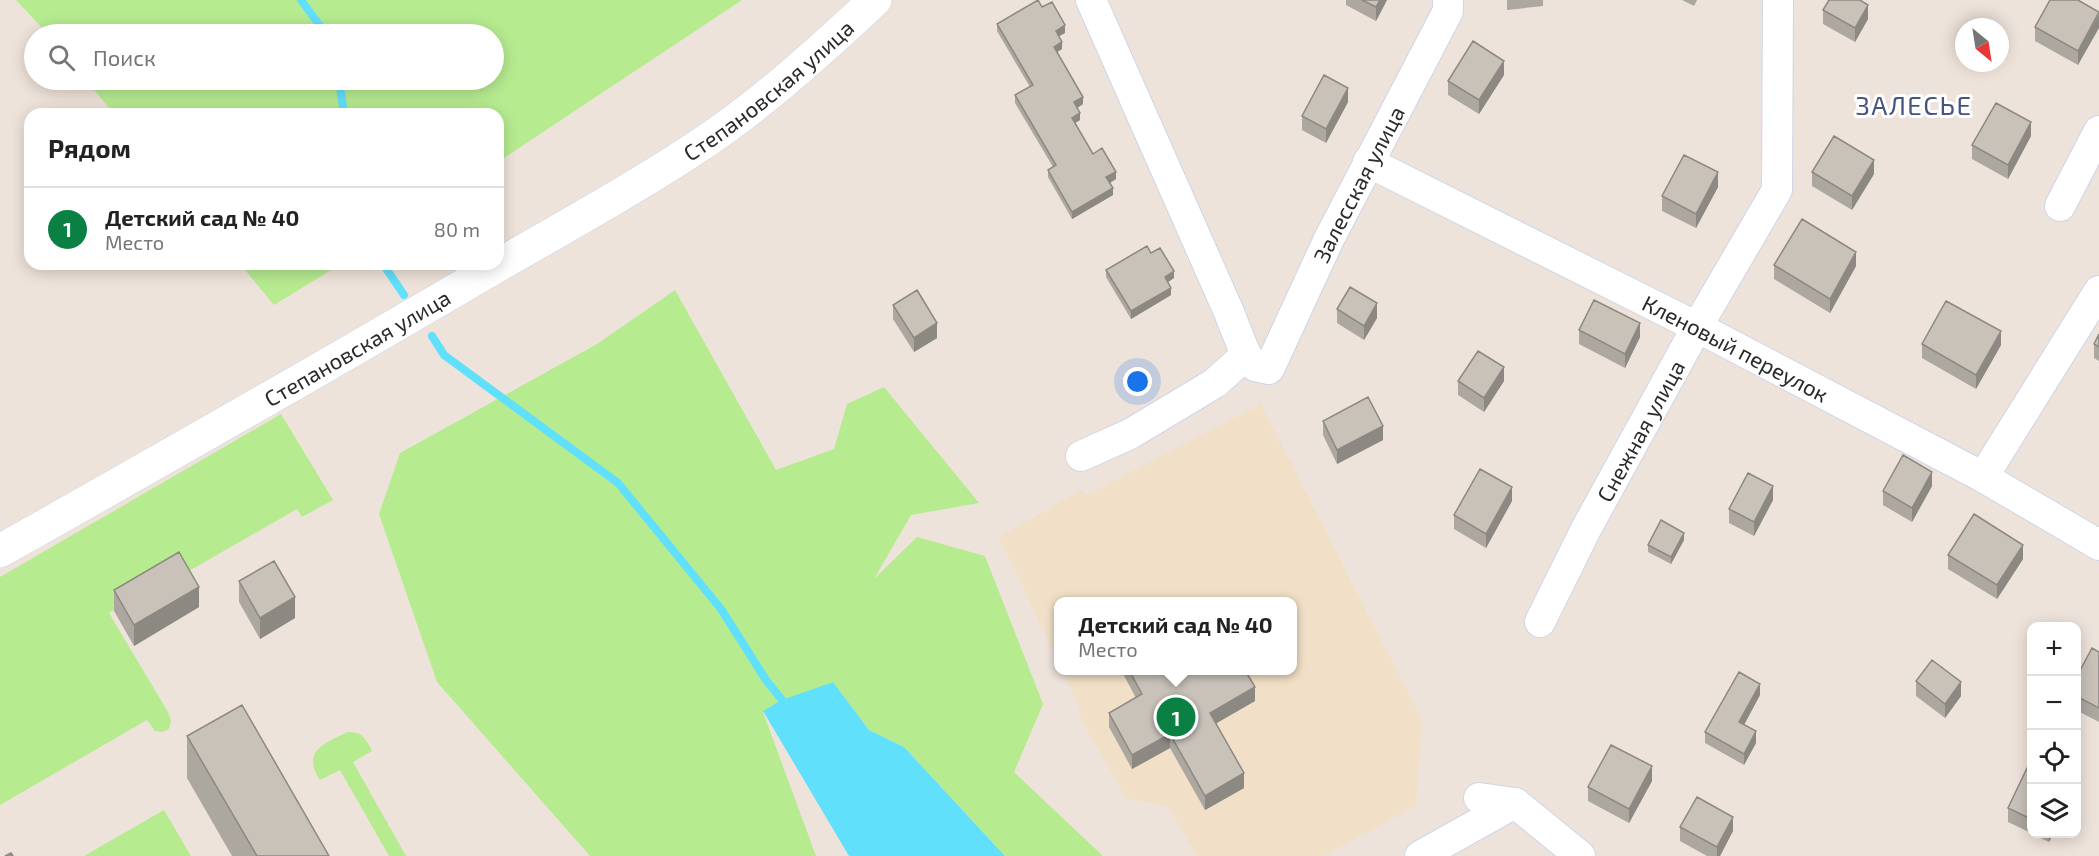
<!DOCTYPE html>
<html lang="ru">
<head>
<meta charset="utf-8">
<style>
  body { margin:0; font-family:"Exo 2",sans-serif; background:#f6f6f6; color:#222 }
  .controls { position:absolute; right:18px; bottom:18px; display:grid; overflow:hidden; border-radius:12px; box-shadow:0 3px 15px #0003 }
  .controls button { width:54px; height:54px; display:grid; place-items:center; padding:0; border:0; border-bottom:2px solid #e0e0e0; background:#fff; color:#222; font:30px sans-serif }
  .compass { position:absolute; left:1955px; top:18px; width:54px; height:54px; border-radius:50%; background:#fff; box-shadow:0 3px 15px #0003; rotate:150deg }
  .you { position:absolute; left:1138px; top:382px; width:21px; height:21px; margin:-15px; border:4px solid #fff; border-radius:50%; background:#1a73e8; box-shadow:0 0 0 9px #1a73e833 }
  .badge { display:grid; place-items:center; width:39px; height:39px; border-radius:50%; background:#0b8043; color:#fff; font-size:20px; font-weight:700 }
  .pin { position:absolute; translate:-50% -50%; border:3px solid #fff; box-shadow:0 2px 6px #0006 }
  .popup { position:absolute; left:1054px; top:597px; width:243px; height:78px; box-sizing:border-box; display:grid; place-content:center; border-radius:12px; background:#fff; filter:drop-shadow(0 2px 4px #0005); font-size:20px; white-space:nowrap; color:#767676 }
  .popup b { font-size:22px; color:#222 }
  .popup::after { content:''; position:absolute; left:50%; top:100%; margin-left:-12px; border:12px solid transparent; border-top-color:#fff }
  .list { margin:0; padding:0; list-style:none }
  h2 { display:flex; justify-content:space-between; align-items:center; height:78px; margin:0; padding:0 24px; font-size:26px }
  h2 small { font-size:20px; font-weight:400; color:#767676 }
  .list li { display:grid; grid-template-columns:39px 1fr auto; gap:18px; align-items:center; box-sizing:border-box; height:84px; padding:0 24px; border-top:2px solid #e0e0e0 }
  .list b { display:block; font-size:22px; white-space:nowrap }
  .list p { margin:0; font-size:20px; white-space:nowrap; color:#767676 }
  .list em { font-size:20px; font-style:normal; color:#767676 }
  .icon { flex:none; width:33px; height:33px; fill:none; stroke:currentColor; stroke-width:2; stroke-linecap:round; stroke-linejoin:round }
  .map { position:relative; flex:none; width:2099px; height:856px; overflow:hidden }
  .search { position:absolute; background:#fff; box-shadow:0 3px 15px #0003; left:24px; top:24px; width:480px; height:66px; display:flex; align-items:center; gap:15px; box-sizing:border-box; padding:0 21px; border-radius:33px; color:#767676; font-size:22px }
  .panel { position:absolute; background:#fff; box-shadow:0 3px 15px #0003; left:24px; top:108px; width:480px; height:162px; border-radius:18px }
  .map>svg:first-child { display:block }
  .education { fill:#f1e0c7 }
  .green { fill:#b7eb90 }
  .water { fill:#61e0fc }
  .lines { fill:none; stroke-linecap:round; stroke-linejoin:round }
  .stream { stroke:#61e0fc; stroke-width:8 }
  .minor-casing { stroke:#cfd5e5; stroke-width:32 }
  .tertiary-casing { stroke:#cfd5e5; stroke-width:34 }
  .minor { stroke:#fff; stroke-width:30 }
  .tertiary { stroke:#fff; stroke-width:33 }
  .wall { fill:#aca79f }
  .shaded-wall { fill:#8c8882 }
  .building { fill:#c8c2b9; stroke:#8c8882; stroke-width:1.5 }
  .labels { text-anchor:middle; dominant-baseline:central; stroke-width:6; stroke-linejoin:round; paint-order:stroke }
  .street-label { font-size:22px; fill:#2a2a2a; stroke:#fff }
  .quarter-label { font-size:26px; letter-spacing:1.5px; fill:#455580; stroke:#fff }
</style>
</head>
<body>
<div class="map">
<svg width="2099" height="856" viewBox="0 0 2099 856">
  <rect width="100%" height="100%" fill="#eee3da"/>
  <path class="education" d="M1261 404 1422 720 1416 806 1323 856H1197L1168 807 1126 798 1079 716V706L1063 671 1293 670V602H1059V663L999 537 1082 490 1086 495Z"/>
  <path class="green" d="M16 0H742L498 162V114H114L86 80H494V34H48Z
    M240 264H341L274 305Z
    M675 290 776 470 834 449 847 404 884 387 979 503 911 515 874 579 917 537 985 556 1043 704 1014 772 1103 856H1005L904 747 869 730 833 682 763 712 816 856H590L437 682 379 514 400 453 597 344Z
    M281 414 333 500 302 517 297 509 182 575 179 571 109 613 168 712 171 721 169 729 162 732 155 731 147 720 0 805V577Z
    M348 732C362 731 367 740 372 751L353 762 406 856H389L340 770 320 780C301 752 324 743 348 732Z
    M164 810 191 856H84Z"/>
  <path class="water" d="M833 682 869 730 904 747 1005 856H849L763 711 782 700Z"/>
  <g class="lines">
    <path class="stream" d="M301 0 326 34
      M339 80 344 114
      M383 264 404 295
      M432 336 444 355 618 483 721 609 766 680 782 700"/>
    <defs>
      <g id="minor">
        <path id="s1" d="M1368 162 1697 327 1983 477 2099 545"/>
        <path d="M2060 206 2099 131"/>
        <path id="s2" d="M1246 355 1255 366 1269 369 1329 239 1448 11V0"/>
        <path d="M1081 456 1130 434 1215 383 1246 355 1228 310 1091 0"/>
        <path d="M1983 477 2099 291"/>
        <path id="s3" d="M1540 622 1586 529 1697 327 1777 190 1778 0"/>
        <path d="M1479 798 1515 803 1580 856"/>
        <path d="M1420 856 1515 803"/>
      </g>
      <g id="tertiary">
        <path id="s4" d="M0 551C156 463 311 375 466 284 542 239 620 198 694 149 760 106 818 53 875 0"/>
      </g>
    </defs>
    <use href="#minor" class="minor-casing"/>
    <use href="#tertiary" class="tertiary-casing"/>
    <use href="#minor" class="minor"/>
    <use href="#tertiary" class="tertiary"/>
  </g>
  <path class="wall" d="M1346 0H1387L1376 21 1346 5Z
    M1507 0H1543V6L1507 10Z
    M1682 0H1697L1694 6Z
    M1042 7 1065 33 1059 36 1062 49 1057 52 1083 104 1077 108 1080 120 1075 123 1093 154 1116 179 1110 183 1113 195 1072 219 1048 177V170L1053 167 1015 103V95L1030 87 997 31V24Z
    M1823 10 1868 19 1855 42 1823 24Z
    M2099 12 2078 65 2035 41V27Z
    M1504 75 1479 114 1448 95V81Z
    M1348 102 1326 143 1302 130V116Z
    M2031 136 2008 179 1972 159V145Z
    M1812 172 1874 174 1852 210 1812 186Z
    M1718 187 1696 228 1662 211V196Z
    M1151 253 1174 278 1168 282 1171 295 1131 319 1106 277V270Z
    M1774 265 1856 266 1830 313 1774 279Z
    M893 305 937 338 914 352 893 319Z
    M1337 309 1377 318 1364 340 1337 323Z
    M1579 330 1640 337 1625 368 1579 344Z
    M2099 334V361L2094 358V344Z
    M1922 344 2001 345 1976 389 1922 358Z
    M1458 381H1504L1484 412 1458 395Z
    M1323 421 1383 440 1337 464 1323 435Z
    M1932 486 1912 522 1883 505V491Z
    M1773 500 1754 536 1729 523V509Z
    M1512 501 1486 548 1454 529V515Z
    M1684 540 1671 564 1648 552V545Z
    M1948 555 2023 559 1997 599 1948 569Z
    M239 581 295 618 260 639 239 602Z
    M114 590 199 607 134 646 114 611Z
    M2099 652V722L2076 710V678Z
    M1121 670H1189L1255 701 1216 723 1244 788 1205 810 1170 748 1132 769 1109 727V713L1136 698Z
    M1916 681 1961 696 1945 718 1916 696Z
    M1760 695 1744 725 1756 743 1744 765 1705 743V732Z
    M187 736 329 856H232L187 778Z
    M2031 768V833L2008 822V808Z
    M1652 781 1629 823 1588 801V787Z
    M1680 827 1733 831 1720 856H1707L1680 841Z
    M2032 834H2053L2049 842Z"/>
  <path class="shaded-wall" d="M1380 0H1387L1376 21V7Z
    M1868 5V19L1855 42V28Z
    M2099 14V28L2078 65V51Z
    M1065 25V33L1056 38V31Z
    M1062 42V49L1054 54V47Z
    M1504 61V75L1479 114V100Z
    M1348 88V102L1326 143V129Z
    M1083 97V104L1074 110V102Z
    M1080 113V120L1072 125V118Z
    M2031 122V136L2008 179V165Z
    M1874 160V174L1852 210V196Z
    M1116 172V179L1106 185V177Z
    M1718 172V187L1696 228V214Z
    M1113 188V195L1072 219V212Z
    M1856 252V266L1830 313V299Z
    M1174 271V278L1165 284V277Z
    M1171 288V295L1131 319V311Z
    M1377 303V318L1364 340V326Z
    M937 323V338L914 352V338Z
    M1640 323V337L1625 368V354Z
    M2001 331V345L1976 389V375Z
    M1504 367V381L1484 412V398Z
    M1383 426V440L1337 464V450Z
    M1932 472V486L1912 522V508Z
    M1773 486V500L1754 536V522Z
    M1512 487V501L1486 548V534Z
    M1684 533V540L1671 564V557Z
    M2023 545V559L1997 599V585Z
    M199 587V607L134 646V625Z
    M295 597V618L260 639V618Z
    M1961 682V696L1945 718V704Z
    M1760 684V695L1739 734V722Z
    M1255 687V701L1210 727V713Z
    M1756 731V743L1744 765V754Z
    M1170 734V748L1132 769V755Z
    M1652 766V781L1629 823V809Z
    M1244 773V788L1205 810V796Z
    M1733 817V831L1720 856H1717V847Z
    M2049 834H2053L2049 842Z"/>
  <path class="building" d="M1038 0 1042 7 1052 2 1065 25 1056 31 1062 42 1054 47 1083 97 1074 102 1080 113 1072 118 1093 154 1102 148 1116 172 1106 177 1113 188 1072 212 1048 170 1056 165 1015 95 1033 85 997 24Z
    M1362 0H1380L1376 7Z
    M1829 0H1860L1868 5 1855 28 1823 10Z
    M2050 0H2078L2099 12 2078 51 2035 27Z
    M1473 41 1504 61 1479 100 1448 81Z
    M1324 75 1348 88 1326 129 1302 116Z
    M1996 103 2031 122 2008 165 1972 145Z
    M1834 136 1874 160 1852 196 1812 172Z
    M1684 155 1718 172 1696 214 1662 196Z
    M1802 219 1856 252 1830 299 1774 265Z
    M1147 246 1151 253 1160 248 1174 271 1165 277 1171 288 1131 311 1106 270Z
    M1350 287 1377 303 1364 326 1337 309Z
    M917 290 937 323 914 338 893 305Z
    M1594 300 1640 323 1625 354 1579 330Z
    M1946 301 2001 331 1976 375 1922 344Z
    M2099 334V347L2094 344Z
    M1478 351 1504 367 1484 398 1458 381Z
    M1368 397 1383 426 1337 450 1323 421Z
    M1903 455 1932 472 1912 508 1883 491Z
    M1480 469 1512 487 1486 534 1454 515Z
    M1748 473 1773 486 1754 522 1729 509Z
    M1974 514 2023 545 1997 585 1948 555Z
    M1661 520 1684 533 1671 557 1648 545Z
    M179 552 199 587 134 625 114 590Z
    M274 561 295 597 260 618 239 581Z
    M2092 648 2099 652V708L2076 696V678Z
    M1932 660 1961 682 1945 704 1916 681Z
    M1129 670H1245L1255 687 1210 713 1244 773 1205 796 1170 734 1132 755 1109 713 1142 694Z
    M1739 672 1760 684 1739 722 1756 731 1744 754 1705 732Z
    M242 705 329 856H257L187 736Z
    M1611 745 1652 766 1629 809 1588 787Z
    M2028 766 2031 768V819L2008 808Z
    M1697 797 1733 817 1717 847 1680 827Z
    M11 853 13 856H5Z"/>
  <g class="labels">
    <g class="street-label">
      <text stroke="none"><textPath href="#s4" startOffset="897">Степановская улица</textPath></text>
      <text stroke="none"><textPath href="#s2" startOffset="234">Залесская улица</textPath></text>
      <text stroke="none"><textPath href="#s4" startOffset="411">Степановская улица</textPath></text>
      <text stroke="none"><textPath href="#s1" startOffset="412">Кленовый переулок</textPath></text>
      <text stroke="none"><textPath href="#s3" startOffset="216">Снежная улица</textPath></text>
    </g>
    <g class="quarter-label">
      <text x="1914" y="104">ЗАЛЕСЬЕ</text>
    </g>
  </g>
</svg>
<div class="controls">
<button>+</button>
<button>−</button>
<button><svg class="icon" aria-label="locate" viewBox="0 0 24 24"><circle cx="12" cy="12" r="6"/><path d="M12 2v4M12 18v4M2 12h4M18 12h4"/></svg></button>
<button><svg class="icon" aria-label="layers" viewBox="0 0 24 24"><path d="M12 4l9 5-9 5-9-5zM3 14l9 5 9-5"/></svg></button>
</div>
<svg class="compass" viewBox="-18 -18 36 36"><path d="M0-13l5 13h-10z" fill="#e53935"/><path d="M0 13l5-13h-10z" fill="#767676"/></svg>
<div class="you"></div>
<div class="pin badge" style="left:1176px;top:717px">1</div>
<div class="popup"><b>Детский сад № 40</b>Место</div>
<div class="search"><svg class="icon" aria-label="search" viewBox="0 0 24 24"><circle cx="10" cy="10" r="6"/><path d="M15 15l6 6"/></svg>Поиск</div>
<section class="panel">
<h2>Рядом<small></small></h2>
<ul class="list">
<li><span class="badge">1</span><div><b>Детский сад № 40</b><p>Место</p></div><em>80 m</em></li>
</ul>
</section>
</div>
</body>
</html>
